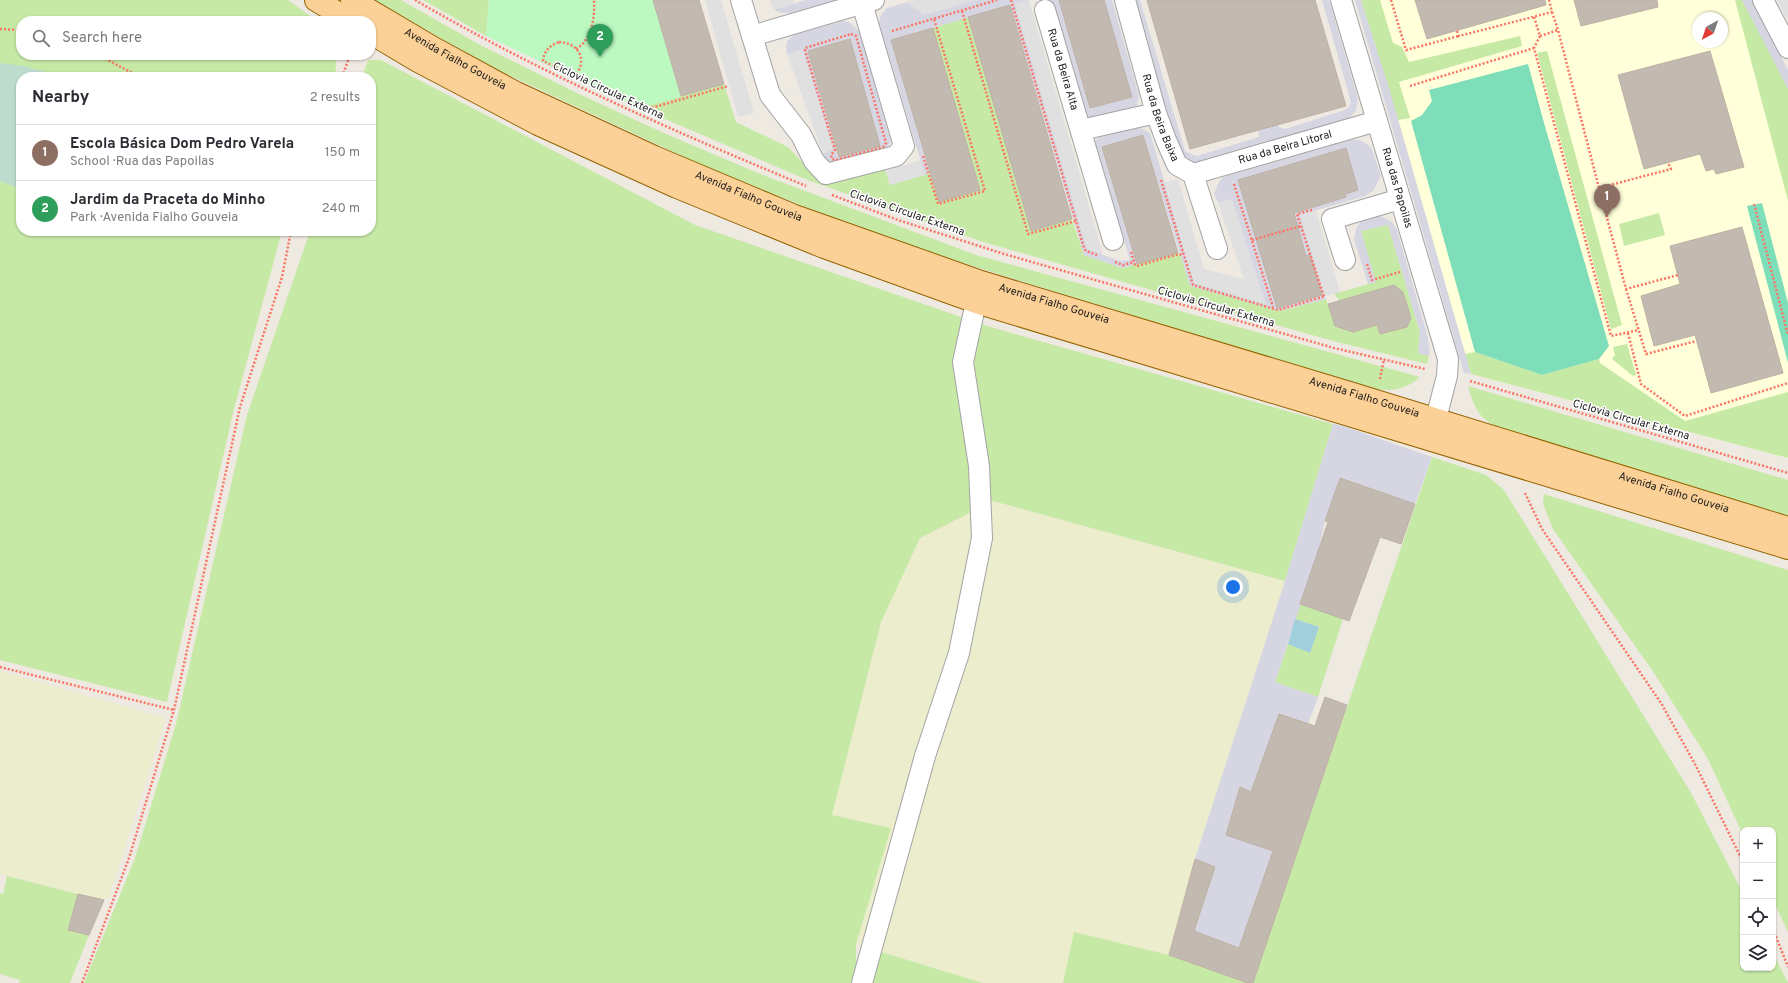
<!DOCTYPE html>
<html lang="en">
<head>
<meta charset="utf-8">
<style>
  body { margin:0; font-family:Overpass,sans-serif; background:#f2f2f3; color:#2b2b33 }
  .controls { position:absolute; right:12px; bottom:12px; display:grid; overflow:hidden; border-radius:8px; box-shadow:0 1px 3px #0004 }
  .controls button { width:36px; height:36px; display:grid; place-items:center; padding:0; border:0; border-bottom:1px solid #e1e1e2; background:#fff; color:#2b2b33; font:20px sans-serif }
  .compass { position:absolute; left:1692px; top:12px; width:36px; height:36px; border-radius:50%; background:#fff; box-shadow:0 1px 3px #0004; rotate:220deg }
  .you { position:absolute; left:1233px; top:587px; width:14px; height:14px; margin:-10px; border:3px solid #fff; border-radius:50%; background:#1a73e8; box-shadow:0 0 0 6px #1a73e833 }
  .badge { display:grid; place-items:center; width:26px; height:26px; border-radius:50%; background:#0f766e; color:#fff; font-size:13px; font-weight:700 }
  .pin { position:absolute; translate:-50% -33px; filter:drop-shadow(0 1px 2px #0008) }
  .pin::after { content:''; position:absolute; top:21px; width:14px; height:12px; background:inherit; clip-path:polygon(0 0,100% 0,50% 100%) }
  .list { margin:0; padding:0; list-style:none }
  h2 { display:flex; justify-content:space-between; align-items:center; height:52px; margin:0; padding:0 16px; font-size:17px }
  h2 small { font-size:13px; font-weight:400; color:#7c7c81 }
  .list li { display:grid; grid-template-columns:26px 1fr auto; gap:12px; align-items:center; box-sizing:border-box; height:56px; padding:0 16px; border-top:1px solid #e1e1e2 }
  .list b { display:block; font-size:15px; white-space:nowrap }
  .list p { margin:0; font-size:13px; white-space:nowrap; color:#7c7c81 }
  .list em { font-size:13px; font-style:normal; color:#7c7c81 }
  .icon { flex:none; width:22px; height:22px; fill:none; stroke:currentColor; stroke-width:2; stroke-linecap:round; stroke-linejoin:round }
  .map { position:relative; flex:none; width:1788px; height:983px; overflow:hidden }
  .search { position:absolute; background:#fff; box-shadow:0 1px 3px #0004; left:16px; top:16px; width:360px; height:44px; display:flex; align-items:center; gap:10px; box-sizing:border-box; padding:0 14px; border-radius:16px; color:#7c7c81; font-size:15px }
  .panel { position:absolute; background:#fff; box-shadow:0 1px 3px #0004; left:16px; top:72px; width:360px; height:164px; border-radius:16px }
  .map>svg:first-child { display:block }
  .education { fill:#ffffd9; fill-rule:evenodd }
  .farmland { fill:#ebedcc }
  .grass { fill:#c7e9a6 }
  .wetland { fill:#bedcce }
  .park { fill:#bcf9c1 }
  .pitch { fill:#7edeb9 }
  .parking { fill:#e0e0e0 }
  .plaza { fill:#d6d6e3; fill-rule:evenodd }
  .water { fill:#a1cfdc }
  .building { fill:#c2b9b1; stroke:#bfb0a4 }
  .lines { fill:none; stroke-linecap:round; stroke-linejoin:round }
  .street-casing { stroke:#a3a3a3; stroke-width:22 }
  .primary-casing { stroke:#946300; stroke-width:24 }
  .path { stroke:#fb7465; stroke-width:2.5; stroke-dasharray:2 2; stroke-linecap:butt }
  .street { stroke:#fff; stroke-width:20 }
  .primary { stroke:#fcd197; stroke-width:22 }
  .labels { text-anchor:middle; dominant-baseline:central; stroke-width:3; stroke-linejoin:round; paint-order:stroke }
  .street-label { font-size:11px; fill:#1c1c1c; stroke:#fff }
</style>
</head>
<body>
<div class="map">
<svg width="1788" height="983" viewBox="0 0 1788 983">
  <rect width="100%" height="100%" fill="#eee9e1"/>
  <path class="education" d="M1361 0H1742L1788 89V458L1471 374 1390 91ZM1698 18H1722V42H1698Z"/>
  <path class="farmland" d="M992 501 1285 581 1195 859 1169 955 1074 932 1063 983H983L856 944 891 828 832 815 881 622 920 538Z
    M0 671 166 718 109 897 104 900 0 874Z"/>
  <path class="grass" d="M0 0H288L317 21H21V55H337L335 77H21V231H282L233 413 167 702 0 660Z
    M374 0H401L482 46 583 96 666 134 760 174 976 255 1420 377C1402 392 1391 391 1369 388L904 245 790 201 699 164 485 64Z
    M423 0H489L486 36Z
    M1361 0H1380L1393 43 1402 47 1409 62 1520 36 1522 46 1399 82 1410 118 1398 120Z
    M1735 0H1743L1788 88V201Z
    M968 17 1031 231 1072 219 1084 255 1122 268 1178 253 1181 257 1279 311 1326 299 1336 326 1377 325 1380 334 1407 326 1411 318 1403 292 1394 285 1340 301 1334 294 1375 282 1361 231 1388 225 1420 332 1418 353 1429 356 1427 364 1337 342 1186 300 980 241 810 181 639 108 724 84 736 122 788 147 822 183 883 168 886 171 890 185 930 173 948 81 933 28Z
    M1547 51 1622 325 1611 329 1537 53Z
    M368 60H381L695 225 987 326 1333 424 1285 581 993 501 920 538 881 622 832 815 891 828 856 944V969L852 983H84L135 858 176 724 247 415 310 231H371V77H362Z
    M1659 213 1665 235 1624 246 1619 224Z
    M1627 344 1636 375 1633 376 1612 359 1615 355 1613 347Z
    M1475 352 1542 375 1599 359 1600 363 1685 421 1788 392V458L1471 374 1465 354Z
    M1468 386 1788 480V516L1514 434C1485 423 1476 417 1468 386Z
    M1432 457 1486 475 1504 490 1690 791 1743 893V968H1773V953L1788 983H1253Z
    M1544 494 1788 570V932L1773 900V830H1743V835L1708 759 1654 673 1553 529 1543 504Z
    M1300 604 1343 619 1318 697 1275 682 1288 644 1310 652 1319 627 1295 619Z
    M7 876 78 894 68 930 89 935 70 983H19L20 980 0 974V893L3 894Z
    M1074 932 1169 955 1248 983H1063Z
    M878 951 983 983H869Z"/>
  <path class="wetland" d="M0 63 23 66 67 77H21V189L0 181Z"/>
  <path class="park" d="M489 0H653L681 96 639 108 486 36Z"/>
  <path class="pitch" d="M1528 64 1544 123 1609 346 1599 359 1542 375 1475 352 1411 121 1422 115 1432 101 1429 90Z
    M1762 203 1788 303V363L1747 206Z"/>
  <path class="parking" d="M705 0H721L754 113 738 117Z
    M770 0H793L794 3 773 10Z
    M914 0H975L924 15 907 2Z
    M1029 0 1103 255 1087 249 1015 4Z
    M1777 0H1788V21Z
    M802 50 833 148 823 154 787 54Z
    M921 160 925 175 890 185 886 171Z
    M1178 179 1204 269 1244 279 1218 203 1232 199 1267 305 1194 283 1165 182Z
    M1316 211 1340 292 1325 296 1300 215Z"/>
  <path class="plaza" d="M806 0H836L792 13H782L773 10Z
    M975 0H1030L1015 4 1087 249 1120 261 1130 260 1095 147 1094 142 1099 137 1139 127 1150 133 1194 283 1266 305 1232 199 1218 203 1214 193 1219 182 1223 177 1348 140H1359L1367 144 1372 149 1381 176 1373 191 1365 196 1300 215 1326 299 1279 311 1190 286 1143 135 1102 147 1137 264 1122 268 1084 255 1010 5 891 40 930 173 925 175 879 23 881 15 887 8 907 2 924 15ZM1345 148 1358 190 1345 194 1346 197 1305 209H1291L1293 214 1252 226 1238 180ZM1302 242 1306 256 1310 254 1322 295 1277 308 1261 255Z
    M1051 0H1059L1091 108 1132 97 1104 0H1112L1139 96 1137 105 1131 112 1089 118 1082 110Z
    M1134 0H1140L1185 151 1191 154 1197 156 1259 137 1258 131 1278 124 1279 127 1285 129 1345 110 1349 107 1351 102 1322 0H1329L1358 99 1356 111 1349 118 1339 122 1193 164 1182 159 1178 152Z
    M1355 0H1361L1390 91 1471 374 1464 373Z
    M1742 0H1752L1788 70V89Z
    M843 21 849 22 860 32 891 142 884 151 833 165 827 161 823 154 833 148 802 50 787 54 786 47 787 41 794 35ZM850 39 880 146 838 157 808 51Z
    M1377 214 1392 222 1397 230 1427 334 1430 350 1429 356 1418 353 1420 332 1388 225 1361 231 1376 282 1368 284 1354 239 1356 229 1361 221Z
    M1333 424 1343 426 1432 457 1415 504 1340 478 1325 521 1318 552 1275 682 1318 697 1308 724 1251 792 1240 788 1226 835 1295 858 1262 956 1194 931 1195 859 1285 581Z"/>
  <path class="water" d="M1295 619 1319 627 1310 653 1288 644Z"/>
  <path class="building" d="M653 0H699L724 84 681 96Z
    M1059 0H1104L1132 97 1090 108Z
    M1147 0H1315L1346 106 1190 149Z
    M1415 0H1545L1546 5 1427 39Z
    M1574 0H1657L1658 7 1581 26Z
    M1010 5 1072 219 1031 231 968 17Z
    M933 28 980 190 939 202 891 40Z
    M850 39 880 146 839 157 808 51Z
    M1710 51 1744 167 1716 174 1714 169 1706 171 1700 154 1644 169 1618 75Z
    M1143 135 1178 253 1137 264 1102 147Z
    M1346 148 1358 190 1345 194 1346 197 1294 213 1306 256 1310 254 1322 295 1277 308 1238 180Z
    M1742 227 1783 373 1711 393 1695 335 1654 346 1641 296 1680 284 1670 246Z
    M1394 285 1403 292 1411 318 1407 327 1380 334 1377 325 1353 332 1335 326 1328 304Z
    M1340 478 1415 504 1401 544 1380 537 1349 621 1300 604 1328 522 1325 521Z
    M1325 697 1347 705 1253 983H1248L1169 955 1195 859 1215 867 1194 931 1239 948 1273 851 1226 835 1240 787 1251 792 1279 714 1315 726Z
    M78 894 104 900 89 935 68 930Z"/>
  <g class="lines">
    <defs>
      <g id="street">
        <path d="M741 0 770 95 801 135 814 161 826 174 896 156 904 146 861 0"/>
        <path id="s1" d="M1125 0 1156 113 1166 140 1177 165 1193 174 1217 249"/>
        <path id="s2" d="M1341 0 1448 359 1447 376 1432 434"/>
        <path d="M1763 0 1788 48"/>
        <path id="s3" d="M1045 10 1113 240"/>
        <path d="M752 36 874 0"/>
        <path d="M1081 130 1156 113"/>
        <path id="s4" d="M1193 174 1377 121"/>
        <path d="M1345 260 1332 219 1400 199"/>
        <path d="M862 983 925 756 959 653 982 538 979 466 963 362 976 302"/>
      </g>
      <g id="primary">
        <path d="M316 0 351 21"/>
        <path id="s5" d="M352 0 435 49 516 93 654 157 792 215 981 282 1353 394 1788 528"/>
        <path d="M371 33 418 61 538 124 677 187 824 247 976 302 1788 548"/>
      </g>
    </defs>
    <use href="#street" class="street-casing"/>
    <use href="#primary" class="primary-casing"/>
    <path class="path" d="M415 0C540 73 673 131 806 186
      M1011 0 1084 248 1086 251 1097 255
      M1391 0 1406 50 1459 36
      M962 11 1028 234 1076 221
      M1552 12 1558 30 1599 188 1671 169 1668 163
      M1534 17 1540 36 1534 48 1611 336 1639 330
      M0 29 21 30
      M892 31 997 0
      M1457 31 1459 36 1552 12 1549 0
      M851 34 856 36 886 143 883 147 836 160 832 159 831 155 835 150 805 50V48Z
      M1540 36 1558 30
      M559 42C579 43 588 60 575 76L543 61C544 51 549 46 559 42Z
      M576 49C592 40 595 17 594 0
      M98 55 140 77
      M342 77 350 55
      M1410 86 1534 48
      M644 110 728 86
      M923 156 938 204 985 191 934 19
      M1161 180 1193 285 1278 310 1325 296
      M1234 184 1273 307
      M1599 188 1626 289 1678 275
      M832 195 898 220 1004 254 1334 348 1425 369
      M1754 204 1788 335
      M1312 210 1297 214 1324 297
      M1252 240 1301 226
      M1131 252 1135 265 1137 266 1179 254 1183 256
      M1115 262 1123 265 1134 262
      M1367 264 1372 280 1400 272
      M1626 289 1646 354 1696 341
      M1628 333 1641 384 1685 416 1788 383
      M1380 379 1384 359
      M1470 381 1788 473
      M1525 493 1542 529 1661 703 1696 766 1743 862
      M0 667 174 710
      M1773 929 1788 967
      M82 983 129 858 174 710 240 407 282 277 291 231"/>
    <use href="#street" class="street"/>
    <use href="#primary" class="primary"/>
  </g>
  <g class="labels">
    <g class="street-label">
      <text stroke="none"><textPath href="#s5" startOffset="119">Avenida Fialho Gouveia</textPath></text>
      <text stroke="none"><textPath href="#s3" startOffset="62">Rua da Beira Alta</textPath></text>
      <text transform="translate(608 91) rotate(25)">Ciclovia Circular Externa</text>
      <text stroke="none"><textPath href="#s1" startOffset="123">Rua da Beira Baixa</textPath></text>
      <text stroke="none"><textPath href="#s4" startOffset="96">Rua da Beira Litoral</textPath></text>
      <text stroke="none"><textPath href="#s2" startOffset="196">Rua das Papoilas</textPath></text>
      <text stroke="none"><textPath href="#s5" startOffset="443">Avenida Fialho Gouveia</textPath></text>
      <text transform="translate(907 213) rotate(19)">Ciclovia Circular Externa</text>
      <text stroke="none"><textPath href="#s5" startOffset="767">Avenida Fialho Gouveia</textPath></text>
      <text transform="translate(1216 307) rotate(16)">Ciclovia Circular Externa</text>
      <text stroke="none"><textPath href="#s5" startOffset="1091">Avenida Fialho Gouveia</textPath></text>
      <text transform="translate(1631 420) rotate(16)">Ciclovia Circular Externa</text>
      <text stroke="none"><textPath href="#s5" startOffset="1415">Avenida Fialho Gouveia</textPath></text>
    </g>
  </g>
</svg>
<div class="controls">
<button>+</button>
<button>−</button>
<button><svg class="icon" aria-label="locate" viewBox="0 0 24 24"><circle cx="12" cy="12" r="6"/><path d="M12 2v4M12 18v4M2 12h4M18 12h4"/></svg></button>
<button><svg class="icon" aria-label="layers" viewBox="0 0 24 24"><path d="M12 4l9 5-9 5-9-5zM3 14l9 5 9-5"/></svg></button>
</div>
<svg class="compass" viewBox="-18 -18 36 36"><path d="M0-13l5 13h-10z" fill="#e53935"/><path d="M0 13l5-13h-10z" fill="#7c7c81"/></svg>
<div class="you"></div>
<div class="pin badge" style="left:1607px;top:217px;background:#8d6e63">1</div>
<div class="pin badge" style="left:600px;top:57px;background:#2e9e5b">2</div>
<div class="search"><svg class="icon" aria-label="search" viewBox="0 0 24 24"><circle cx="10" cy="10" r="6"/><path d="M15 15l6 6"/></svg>Search here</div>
<section class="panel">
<h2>Nearby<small>2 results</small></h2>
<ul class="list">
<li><span class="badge" style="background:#8d6e63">1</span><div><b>Escola Básica Dom Pedro Varela</b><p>School · Rua das Papoilas</p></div><em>150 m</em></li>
<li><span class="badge" style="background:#2e9e5b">2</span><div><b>Jardim da Praceta do Minho</b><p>Park · Avenida Fialho Gouveia</p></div><em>240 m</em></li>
</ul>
</section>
</div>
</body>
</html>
